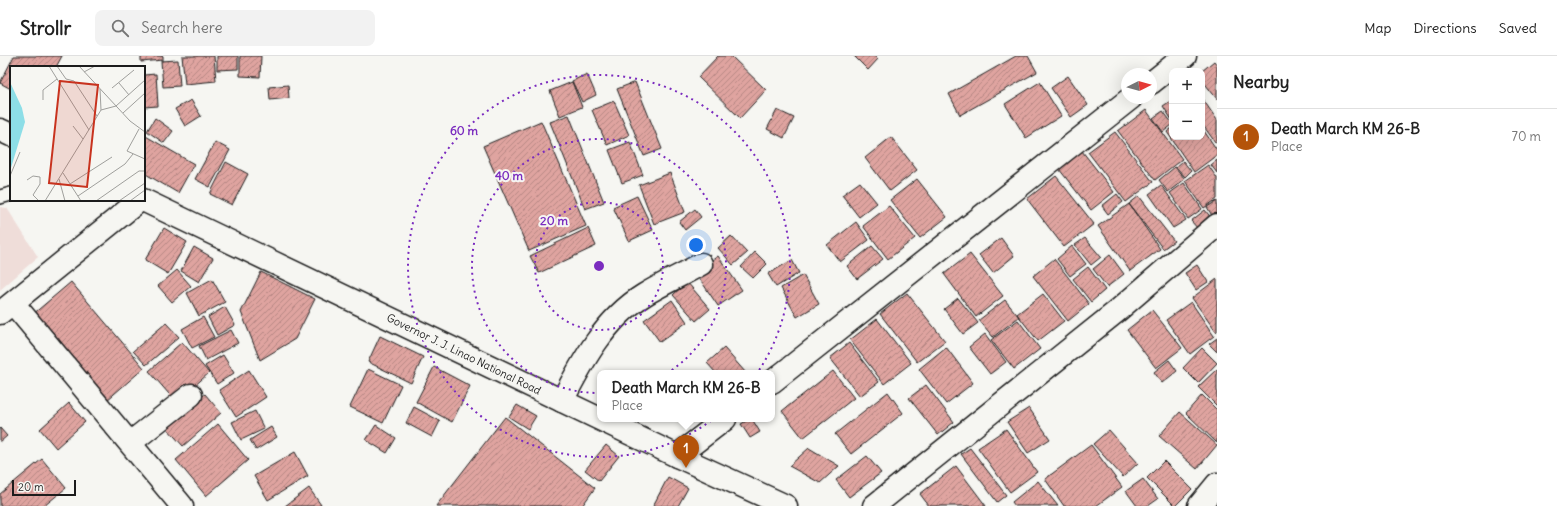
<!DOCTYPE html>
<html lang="en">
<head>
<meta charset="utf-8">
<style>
  body { margin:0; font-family:Delius,sans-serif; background:#f2f2f2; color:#222 }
  .controls { position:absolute; right:12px; top:12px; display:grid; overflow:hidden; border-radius:8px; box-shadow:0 4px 16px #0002 }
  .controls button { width:36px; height:36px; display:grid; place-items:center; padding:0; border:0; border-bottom:1px solid #e0e0e0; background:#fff; color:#222; font:20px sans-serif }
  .compass { position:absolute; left:1121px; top:12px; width:36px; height:36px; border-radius:50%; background:#fff; box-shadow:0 4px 16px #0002; rotate:84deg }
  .scale { position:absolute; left:12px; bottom:10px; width:64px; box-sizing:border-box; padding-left:4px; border:2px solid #1c1c1c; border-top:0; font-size:11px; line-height:14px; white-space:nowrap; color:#1c1c1c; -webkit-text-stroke:3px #f6f6f2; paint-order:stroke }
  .you { position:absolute; left:696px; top:189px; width:14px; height:14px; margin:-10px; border:3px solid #fff; border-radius:50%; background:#1a73e8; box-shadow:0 0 0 6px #1a73e833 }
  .badge { display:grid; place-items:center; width:26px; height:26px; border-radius:50%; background:#b45309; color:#fff; font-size:13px; font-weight:700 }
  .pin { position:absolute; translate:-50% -33px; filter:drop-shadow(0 1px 2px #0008) }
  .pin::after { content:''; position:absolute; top:21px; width:14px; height:12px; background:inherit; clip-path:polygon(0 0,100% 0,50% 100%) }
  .popup { position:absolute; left:597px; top:314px; width:178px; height:52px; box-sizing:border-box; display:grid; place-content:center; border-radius:8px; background:#fff; filter:drop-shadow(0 1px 3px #0005); font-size:13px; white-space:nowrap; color:#767676 }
  .popup b { font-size:15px; color:#222 }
  .popup::after { content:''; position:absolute; left:50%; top:100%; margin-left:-8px; border:8px solid transparent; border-top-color:#fff }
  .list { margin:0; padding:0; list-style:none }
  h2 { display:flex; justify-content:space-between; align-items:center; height:52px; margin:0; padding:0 16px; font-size:17px }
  h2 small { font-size:13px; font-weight:400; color:#767676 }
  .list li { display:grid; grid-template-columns:26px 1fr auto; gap:12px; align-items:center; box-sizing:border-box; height:56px; padding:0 16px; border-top:1px solid #e0e0e0 }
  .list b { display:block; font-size:15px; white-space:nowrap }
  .list p { margin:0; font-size:13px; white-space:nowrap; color:#767676 }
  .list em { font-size:13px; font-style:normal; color:#767676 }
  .icon { flex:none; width:22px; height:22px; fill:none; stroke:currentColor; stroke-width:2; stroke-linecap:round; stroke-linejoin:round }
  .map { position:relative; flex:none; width:1217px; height:450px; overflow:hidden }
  header { display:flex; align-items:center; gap:24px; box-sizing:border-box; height:56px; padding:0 20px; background:#fff; border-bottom:1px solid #e0e0e0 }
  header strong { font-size:19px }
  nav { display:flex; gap:22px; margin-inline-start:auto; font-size:14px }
  .search { width:280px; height:36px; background:#f2f2f2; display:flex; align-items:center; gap:10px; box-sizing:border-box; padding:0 14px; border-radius:8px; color:#767676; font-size:15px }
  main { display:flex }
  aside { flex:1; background:#fff }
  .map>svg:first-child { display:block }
  .built { fill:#efddd9 }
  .building { fill:url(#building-hatch); stroke:#1c1c1c }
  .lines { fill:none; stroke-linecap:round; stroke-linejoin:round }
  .lane-casing { stroke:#1c1c1c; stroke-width:16 }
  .street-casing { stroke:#1c1c1c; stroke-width:25 }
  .secondary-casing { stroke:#1c1c1c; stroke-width:25 }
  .lane { stroke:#f6f6f2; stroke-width:13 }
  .street { stroke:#f6f6f2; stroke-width:22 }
  .secondary { stroke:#f6f6f2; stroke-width:22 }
  .ring { fill:none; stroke:#7b2cbf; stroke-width:2; stroke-dasharray:2 4 }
  .labels { text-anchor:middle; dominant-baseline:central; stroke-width:4; stroke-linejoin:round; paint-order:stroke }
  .street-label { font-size:11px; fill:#1c1c1c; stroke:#f6f6f2 }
  .inset-road { fill:none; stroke:#9f9f9c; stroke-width:1 }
  .view { fill:#c8321e; fill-opacity:0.15; stroke:#c8321e; stroke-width:2 }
  .inset-edge { fill:none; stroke:#1c1c1c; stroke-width:2 }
  .centre { fill:#7b2cbf; stroke:#f6f6f2; stroke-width:2 }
  .ring-label { font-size:12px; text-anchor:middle; font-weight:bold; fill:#7b2cbf; stroke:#f6f6f2; stroke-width:4; stroke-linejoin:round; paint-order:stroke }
</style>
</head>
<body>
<header>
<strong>Strollr</strong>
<div class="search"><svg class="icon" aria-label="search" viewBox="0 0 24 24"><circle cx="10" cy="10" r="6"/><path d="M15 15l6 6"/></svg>Search here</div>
<nav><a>Map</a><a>Directions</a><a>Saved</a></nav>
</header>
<main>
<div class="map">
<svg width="1217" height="450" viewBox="0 0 1217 450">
  <defs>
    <pattern id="building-hatch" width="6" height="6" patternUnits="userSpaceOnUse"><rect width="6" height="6" fill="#dfa4a0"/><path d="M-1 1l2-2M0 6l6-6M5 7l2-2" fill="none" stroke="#b48582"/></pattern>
  </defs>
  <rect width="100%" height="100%" fill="#f6f6f2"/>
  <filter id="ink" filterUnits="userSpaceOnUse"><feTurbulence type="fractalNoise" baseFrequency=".025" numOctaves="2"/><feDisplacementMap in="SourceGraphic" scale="8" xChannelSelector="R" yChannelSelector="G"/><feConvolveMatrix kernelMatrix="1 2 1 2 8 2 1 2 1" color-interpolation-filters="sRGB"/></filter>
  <g filter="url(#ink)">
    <path class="built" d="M0 151 7 152 38 201 0 234Z"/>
    <path class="building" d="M14 0H62L56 11H11V33L0 27Z
      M141 0H163V4L141 6Z
      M182 0H214L216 25 185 28Z
      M217 0H238V13L217 14Z
      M240 0H261L260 21 240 20Z
      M718 0H731L766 34 740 62 698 21Z
      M854 0H875L878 3 868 14Z
      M1016 0H1028L1037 16 960 59 949 38Z
      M178 4 180 30 163 31 161 5Z
      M1214 5 1217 9V43L1202 24V15Z
      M156 18 158 50 144 51V19Z
      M587 18 596 39 582 46 572 25Z
      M1068 20 1088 49 1071 61 1051 32Z
      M572 26 582 51 560 60 550 35Z
      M635 26 662 93 644 100 617 33Z
      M1040 26 1061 60 1026 82 1005 48Z
      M288 29 289 42 270 44 269 31Z
      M1202 42 1217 64V85L1215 86 1202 68Z
      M191 44 201 60 185 70 175 53Z
      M1172 44V64L1163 50Z
      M614 45 629 79 607 89 592 54Z
      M777 54 794 62 784 82 767 73Z
      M1146 54 1182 103 1155 124 1118 75Z
      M1163 55 1172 67V69L1163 76 1153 62Z
      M569 59 604 146 585 153 550 66Z
      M155 62 173 75 164 87 147 75Z
      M541 65 586 170 529 195 483 90Z
      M1172 72V81H1202V72L1217 94V99L1194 116 1167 76Z
      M1115 76 1153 126 1126 146 1088 96Z
      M144 79 194 108 178 137 144 117Z
      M891 81 917 114 890 135 865 102Z
      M215 86 230 94 210 131 195 123Z
      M630 86 643 119 622 127 609 94Z
      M1082 95 1114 136 1091 154 1059 113Z
      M1217 104V117L1211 109Z
      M1183 105 1191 115 1185 121 1176 111Z
      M226 106 248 118 232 149 210 138Z
      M1208 109 1217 122V143L1204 152 1185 125Z
      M1175 111 1185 123 1168 136 1159 124Z
      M670 117 685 156 654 168 639 129Z
      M1056 120 1094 168 1064 191 1027 143Z
      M917 123 947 161 920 182 890 144Z
      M860 126 877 147 859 161 842 139Z
      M1184 127 1202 153 1188 163 1170 137Z
      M1161 129 1186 164 1173 172 1149 138Z
      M1117 138 1123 146 1108 158 1102 150Z
      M637 140 653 174 629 185 613 151Z
      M1139 140 1174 185 1163 193 1129 148Z
      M1217 145V160L1214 163 1207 151Z
      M1129 148 1160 193 1130 215 1098 170Z
      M889 150 915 182 888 203 863 170Z
      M695 153 701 161 685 174 679 166Z
      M1205 154 1212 163 1199 174 1191 165Z
      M856 166 869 184 840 206 827 189Z
      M164 172 187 186 168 218 145 204Z
      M588 172 596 190 539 217 530 200Z
      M731 180 747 197 733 209 718 192Z
      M1001 182 1014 200 993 217 979 199Z
      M1085 182 1101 201 1091 209 1075 189Z
      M872 190 883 203 857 223 847 210Z
      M1072 190 1086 208 1070 220 1057 203Z
      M194 191 213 202 199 226 181 215Z
      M755 196 767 208 753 222 741 211Z
      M970 198 1003 240 976 261 944 218Z
      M1110 199 1124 218 1107 231 1093 213Z
      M718 200 742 234 718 250 695 216Z
      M1054 203 1089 248 1068 265 1033 220Z
      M792 204 799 217 776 231 768 218Z
      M1197 209 1208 226 1196 234 1185 217Z
      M1088 211 1105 234 1091 246 1073 223Z
      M177 214 191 230 172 246 158 230Z
      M261 216 315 243 295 283 260 304 241 256Z
      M803 219 819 248 797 261 781 232Z
      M212 223 225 246 199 260 187 237Z
      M1217 223V275L1216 276 1192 242Z
      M71 226 144 312 106 345 32 259Z
      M687 226 710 253 696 265 673 239Z
      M907 237 945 285 917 306 880 258Z
      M1043 238 1064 265 1038 285 1017 258Z
      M958 242 978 267 963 278 944 253Z
      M672 244 687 266 660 286 644 264Z
      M1005 244 1019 261 993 281 979 264Z
      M1191 246 1214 280 1190 298 1166 264Z
      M225 251 235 269 217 279 208 261Z
      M1152 254 1182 292 1156 312 1127 274Z
      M203 261 214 281 192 292 182 273Z
      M877 263 911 307 884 328 850 284Z
      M1018 264 1040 293 1014 313 991 284Z
      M166 267 179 281 146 309 133 295Z
      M231 274 238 287 206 304 199 290Z
      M985 278 1006 306 990 318 969 291Z
      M380 280 423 301 411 327 368 306Z
      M1217 282V296L1209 288Z
      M182 286 209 317 176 346 149 315Z
      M849 287 879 326 860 340 830 302Z
      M946 291 973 327 946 348 919 313Z
      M724 292 746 317H716L707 307Z
      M1202 292 1217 307 1198 327 1183 312Z
      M223 299 234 317 217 328 205 310Z
      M1169 304 1177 315 1162 327 1154 316Z
      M434 311 470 330 452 366 416 346Z
      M368 313 401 329 383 367 350 351Z
      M1217 313V350L1198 331Z
      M249 314 266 341 236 361 219 334Z
      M833 315 854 342 803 382 782 355Z
      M926 329 954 366 938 379 909 342Z
      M888 336 903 357 851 398 835 378Z
      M205 338 221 357 183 390 166 371Z
      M1202 339 1217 354V387L1186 357Z
      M69 347 85 366 56 392 40 373Z
      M517 349 536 360 528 373 509 361Z
      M414 351 440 365 432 381 406 367Z
      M1029 352 1050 383 1028 397 1007 366Z
      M255 355 264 373 241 384 232 366Z
      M1180 356 1217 389 1197 413 1159 380Z
      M505 361 595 432 582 450H436Z
      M750 363H752L760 376 750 382 741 368Z
      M218 368 248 404 206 440 176 404Z
      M376 369 396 382 387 397 366 384Z
      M271 371 277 381 256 394 250 384Z
      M0 372 7 380 0 386Z
      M1006 373 1037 416 1010 436 978 392Z
      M1109 374 1138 407 1123 421 1093 388Z
      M606 389 619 400 599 425 585 414Z
      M1091 389 1122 431 1096 450H1064L1045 423Z
      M809 392 839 410 820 427 789 410Z
      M970 392 1006 439 997 446 961 398Z
      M295 396 308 420 268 444 254 420Z
      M867 400 881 417 849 441 836 424Z
      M42 403 66 432 44 450H0V438Z
      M1164 405 1192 433 1175 450 1147 422Z
      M956 410 986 450H929L920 438Z
      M668 421 688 432 678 450H653Z
      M1143 423 1158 443 1148 450H1137L1126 435Z
      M1038 425 1058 450H1015L1012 446Z
      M309 432 321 449 319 450H285Z"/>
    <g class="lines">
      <defs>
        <path id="lane" d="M0 141 11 138"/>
        <path id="street" d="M1151 27 1185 0
          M13 247 182 450
          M0 257 140 144
          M772 326 1131 42
          M562 345C582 306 605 263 644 239 662 228 682 219 701 208
          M130 387 191 339
          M677 400 725 363
          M874 450 1116 256 1217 169"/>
        <path id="secondary" d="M0 74 11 79
          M143 144 677 400 786 450
          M1199 450 1217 428"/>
      </defs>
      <use href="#lane" class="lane-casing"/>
      <use href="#street" class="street-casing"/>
      <use href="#secondary" class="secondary-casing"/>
      <use href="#lane" class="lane"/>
      <use href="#street" class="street"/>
      <use href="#secondary" class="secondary"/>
    </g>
  </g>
  <g class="ring">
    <circle cx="599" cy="210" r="64"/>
    <circle cx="599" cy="210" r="127"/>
    <circle cx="599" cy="210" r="191"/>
  </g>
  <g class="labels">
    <g class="street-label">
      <text transform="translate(464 298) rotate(26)">Governor J. J. Linao National Road</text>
    </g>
  </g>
  <g transform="translate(10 10)">
    <rect width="135" height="135" fill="#f6f6f2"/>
    <path d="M0 16 12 42 15 56 0 105Z" fill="#8ddee7"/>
    <path class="inset-road" d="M39 0 79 64M47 0 56 13 64 15 87 50M69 0 120 55 135 66M74 6 85 0M109 17 119 29M102 22 124 4M33 34V24L47 13M106 40 135 14M91 44 106 40M113 47 135 27M63 60 73 73M129 63 117 85 135 93M53 107 71 135M0 110 10 86M49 113 55 135M17 114 23 110 30 111V118L23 129 29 135M60 118 102 91M68 130 115 98 123 88M35 135 91 44 90 23M86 135 129 105H135M109 135 135 117M120 135 135 124"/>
    <path class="view" d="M50 15 88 19 77 121 39 117Z"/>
    <rect width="135" height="135" class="inset-edge"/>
  </g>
  <circle cx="599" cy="210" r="6" class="centre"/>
  <g class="ring-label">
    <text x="464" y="79">60 m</text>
    <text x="509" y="124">40 m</text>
    <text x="554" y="169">20 m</text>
  </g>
</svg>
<div class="controls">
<button>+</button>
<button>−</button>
</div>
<svg class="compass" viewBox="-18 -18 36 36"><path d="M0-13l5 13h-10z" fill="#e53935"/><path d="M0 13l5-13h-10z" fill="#767676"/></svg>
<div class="scale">20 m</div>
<div class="you"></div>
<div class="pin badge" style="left:686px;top:412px">1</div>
<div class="popup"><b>Death March KM 26-B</b>Place</div>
</div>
<aside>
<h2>Nearby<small></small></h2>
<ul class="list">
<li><span class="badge">1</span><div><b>Death March KM 26-B</b><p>Place</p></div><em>70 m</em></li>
</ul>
</aside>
</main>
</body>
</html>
